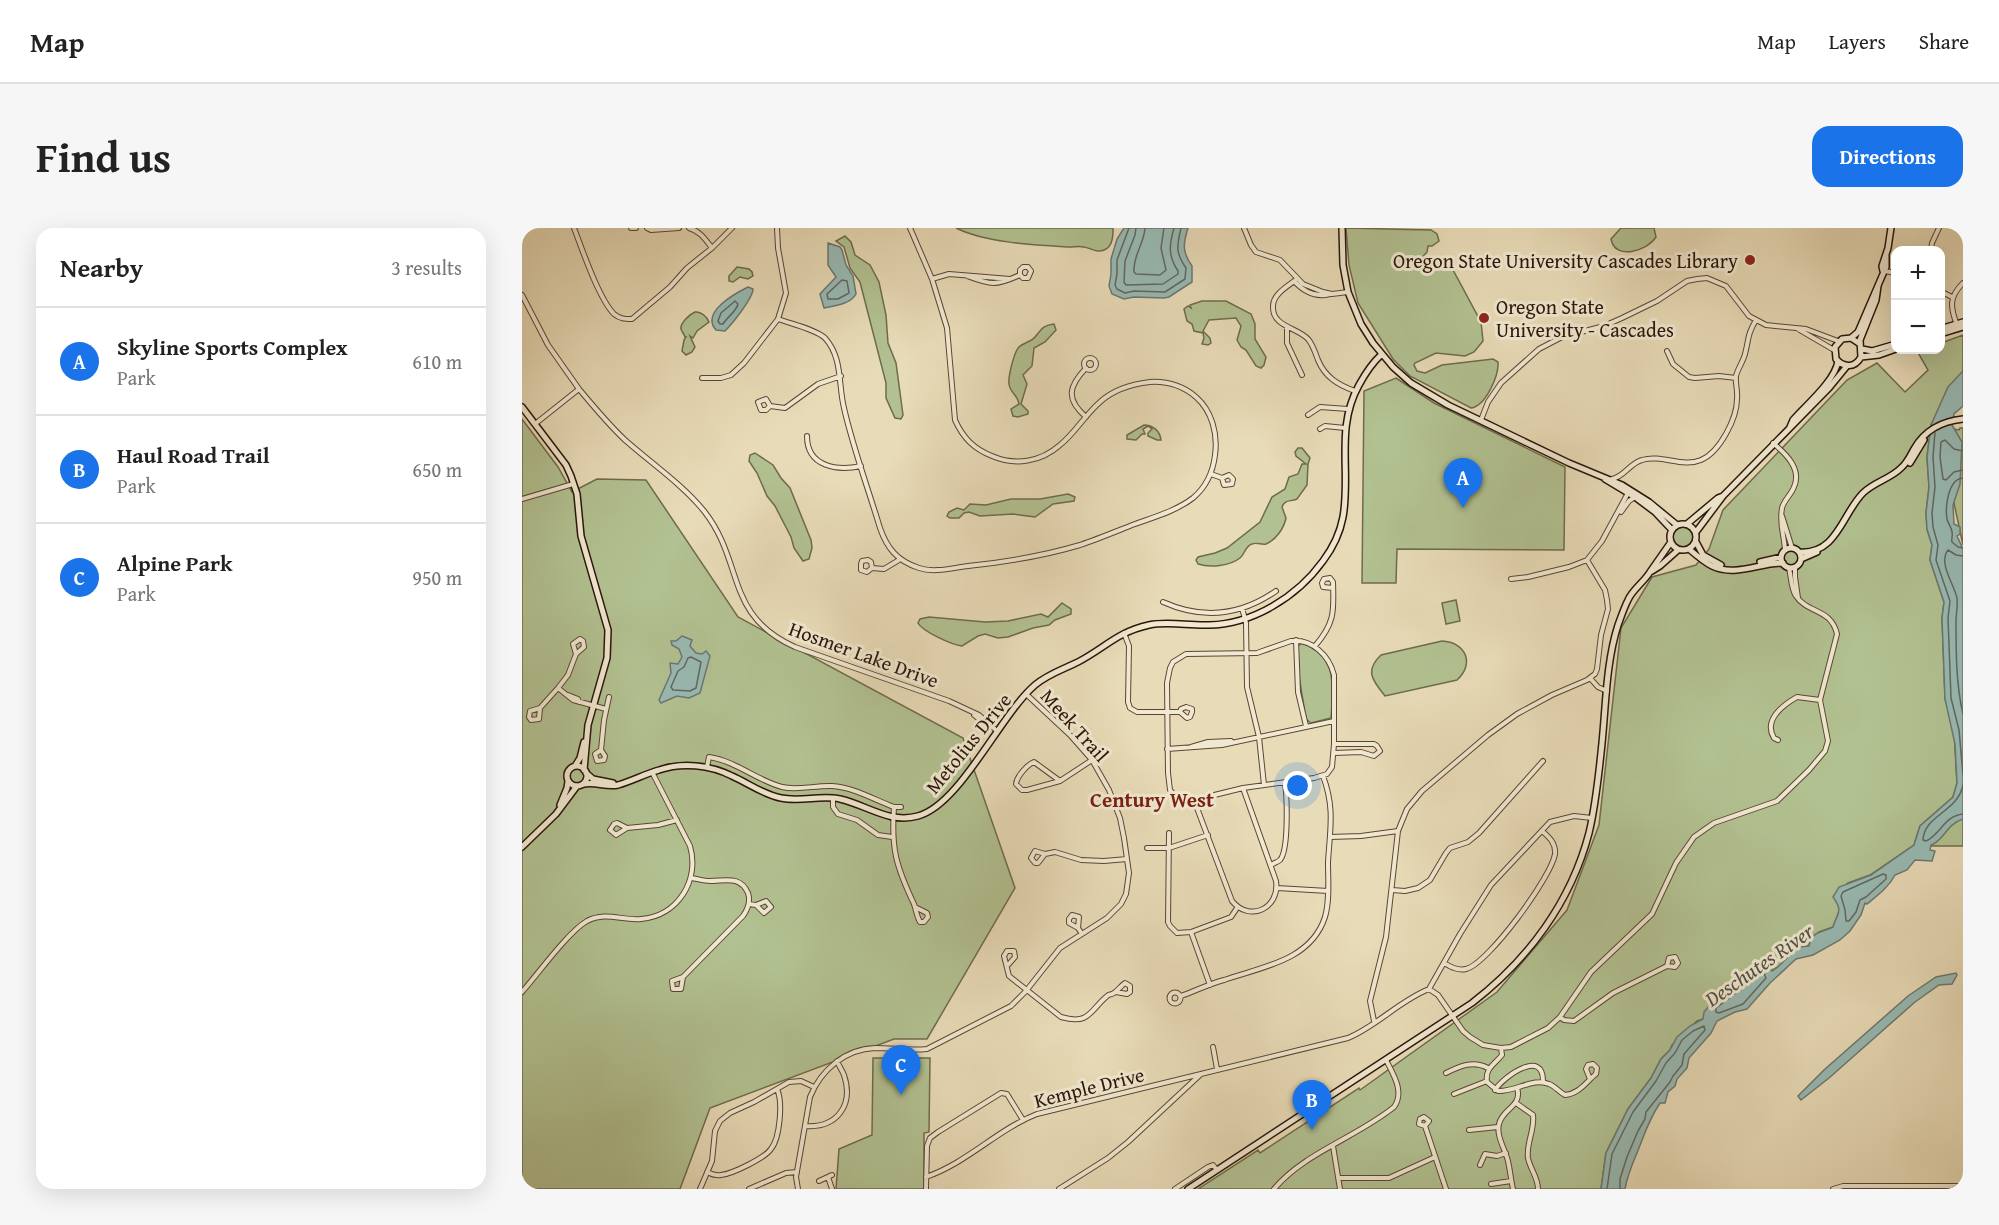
<!DOCTYPE html>
<html lang="en">
<head>
<meta charset="utf-8">
<style>
  body { margin:0; font-family:"Gentium Book Plus",serif; background:#f6f6f6; color:#222 }
  .controls { position:absolute; right:18px; top:18px; display:grid; overflow:hidden; border-radius:12px; box-shadow:0 6px 24px #0002 }
  .controls button { width:54px; height:54px; display:grid; place-items:center; padding:0; border:0; border-bottom:2px solid #e0e0e0; background:#fff; color:#222; font:30px sans-serif }
  .you { position:absolute; left:776px; top:558px; width:21px; height:21px; margin:-15px; border:4px solid #fff; border-radius:50%; background:#1a73e8; box-shadow:0 0 0 9px #1a73e833 }
  .badge { display:grid; place-items:center; width:39px; height:39px; border-radius:50%; background:#1a73e8; color:#fff; font-size:20px; font-weight:700 }
  .pin { position:absolute; translate:-50% -50px; filter:drop-shadow(0 2px 3px #0008) }
  .pin::after { content:''; position:absolute; top:32px; width:21px; height:18px; background:inherit; clip-path:polygon(0 0,100% 0,50% 100%) }
  .list { margin:0; padding:0; list-style:none }
  h2 { display:flex; justify-content:space-between; align-items:center; height:78px; margin:0; padding:0 24px; font-size:26px }
  h2 small { font-size:20px; font-weight:400; color:#767676 }
  .list li { display:grid; grid-template-columns:39px 1fr auto; gap:18px; align-items:center; box-sizing:border-box; height:108px; padding:0 24px; border-top:2px solid #e0e0e0 }
  .list b { display:block; font-size:22px; white-space:nowrap }
  .list p { margin:0; font-size:20px; white-space:nowrap; color:#767676 }
  .list em { font-size:20px; font-style:normal; color:#767676 }
  .map { position:relative; flex:none; width:1441px; height:961px; overflow:hidden; border-radius:18px }
  header { display:flex; align-items:center; gap:36px; box-sizing:border-box; height:84px; padding:0 30px; background:#fff; border-bottom:2px solid #e0e0e0 }
  header strong { font-size:28px }
  nav { display:flex; gap:33px; margin-inline-start:auto; font-size:21px }
  .intro { display:flex; align-items:center; justify-content:space-between; box-sizing:border-box; height:144px; padding:0 36px }
  h1 { margin:0; font-size:42px }
  .button { padding:15px 27px; border-radius:18px; background:#1a73e8; color:#fff; font-size:21px; font-weight:700 }
  main { display:flex; gap:36px; padding:0 36px }
  aside { flex:1; background:#fff; border-radius:18px; box-shadow:0 6px 24px #0002 }
  .map>svg:first-child { display:block }
  .green { fill:#b2c191; stroke:#6e6b4e; stroke-width:1.5 }
  .water { fill:#98bab4; stroke:#6c7870; stroke-width:1.5 }
  .lines { fill:none; stroke-linecap:round; stroke-linejoin:round }
  .shore { stroke:#61685f; stroke-width:1.5 }
  .street-casing { stroke:#5a4635; stroke-width:6 }
  .secondary-casing { stroke:#2a150a; stroke-width:8 }
  .street { stroke:#f0e8d0; stroke-width:4 }
  .secondary { stroke:#f0e8d0; stroke-width:5 }
  .poi-dot { fill:#8f2418; stroke:#f0e8d0; stroke-width:2 }
  .labels { text-anchor:middle; dominant-baseline:central; stroke-width:6; stroke-linejoin:round; paint-order:stroke }
  .poi-label { font-size:20px; fill:#2a150a; stroke:#f0e8d0; text-anchor:end }
  .street-label { font-size:20px; fill:#2a150a; stroke:#f0e8d0 }
  .neighbourhood-label { font-size:21px; font-weight:bold; fill:#7a1f14; stroke:#f0e8d0 }
  .water-label { font-size:21px; font-style:italic; fill:#504f46; stroke:#f0e8d0 }
</style>
</head>
<body>
<header>
<strong>Map</strong>
<nav><a>Map</a><a>Layers</a><a>Share</a></nav>
</header>
<div class="intro"><h1>Find us</h1><a class="button">Directions</a></div>
<main>
<aside>
<h2>Nearby<small>3 results</small></h2>
<ul class="list">
<li><span class="badge">A</span><div><b>Skyline Sports Complex</b><p>Park</p></div><em>610 m</em></li>
<li><span class="badge">B</span><div><b>Haul Road Trail</b><p>Park</p></div><em>650 m</em></li>
<li><span class="badge">C</span><div><b>Alpine Park</b><p>Park</p></div><em>950 m</em></li>
</ul>
</aside>
<div class="map">
<svg width="1441" height="961" viewBox="0 0 1441 961">
  <rect width="100%" height="100%" fill="#e8dbb7"/>
  <filter id="stains"><feTurbulence type="fractalNoise" baseFrequency=".00333" numOctaves="4"/><feColorMatrix values="0 0 0 0 .2 0 0 0 0 .09 0 0 0 0 .02 0 0 0 .5 -.17"/></filter>
  <radialGradient id="worn" r=".72"><stop offset=".6" stop-color="#630" stop-opacity="0"/><stop offset="1" stop-color="#630" stop-opacity=".3"/></radialGradient>
  <path class="green" d="M434 0H591C591 7 591 17 584 21 576 26 569 20 562 19 557 18 552 19 548 19 514 17 464 15 434 0Z
    M824 0 909 2 915 6 917 13 910 18H906L905 24 896 34V37L931 42 959 94 961 113 952 124 943 128 914 125 893 135 892 137 895 143 903 145 920 137 971 131 976 134C977 147 964 178 949 180L888 148 871 131 836 75 827 37Z
    M1099 0H1132L1134 9C1125 23 1093 33 1089 11Z
    M323 8 329 14 333 27 348 37 357 54 364 87 366 115 374 135 381 187 379 191 373 190 364 170V155L338 54 328 40 322 19 314 13Z
    M215 39 227 41 230 44 231 48 226 51 218 49 211 54 207 53V48Z
    M680 73H704L729 86 733 96V111L744 129 742 137 739 140 734 138 724 122 719 119 715 112 719 98 714 90 687 92 681 103 688 110 689 115 686 117 680 116 682 110 681 105 672 103 670 96 665 93 662 81 666 78 669 80 668 77Z
    M173 84C179 83 185 89 187 94L175 103 171 110 168 108 173 119 170 124 164 127 160 123 162 112 164 109H163C162 106 160 104 159 101 158 95 168 86 173 84Z
    M532 96 534 102 523 114 512 120 510 138 501 147 505 156 499 176 506 183V186L496 189 491 188 489 181 497 176C496 167 488 165 487 156 486 149 492 124 497 119 501 115 509 114 513 109 519 102 521 97 532 96Z
    M1441 107V151L1409 197 1405 229 1407 259 1404 285 1405 301 1410 317 1408 332 1422 374 1420 390 1423 471 1432 503 1435 555 1431 569 1398 598 1392 617 1348 647 1326 655 1312 669C1322 684 1315 685 1311 699L1297 704 1288 711 1287 718 1276 719 1256 739 1249 743 1229 742 1210 761 1196 770 1181 791 1175 793 1150 817 1148 822 1139 831 1129 850 1106 881 1084 925 1079 961H676L736 922 738 925 837 860 838 862 975 764 1045 682 1077 597 1099 400 1130 349 1174 337 1187 321 1201 282 1325 152 1355 135 1383 164 1406 142 1395 123 1418 122 1419 115Z
    M874 150 912 175 1043 239 1042 322 875 321 874 355H840L842 163Z
    M0 191 36 239 50 264 75 251 124 252 216 389 441 510 493 660 405 811H372L188 880 158 961H0Z
    M622 197C631 197 638 203 639 212H635L626 208V205L630 201 626 198 621 201 623 206H620L614 212 605 211V207Z
    M1438 200H1441V317L1432 275 1431 201 1437 202Z
    M776 220H780L788 230 786 236 785 257 775 271C768 274 763 271 760 279L764 290C762 300 754 312 744 316 739 317 735 314 730 316 723 318 723 326 718 330 708 338 688 340 676 336L674 332 676 329 693 325 705 320 738 294 750 269 763 261 767 249 776 246 780 236H784L774 228 773 224Z
    M233 225 251 237 259 250 268 260 289 312 290 320 287 331 281 333 272 320 269 309 253 278 245 268 235 245 227 233 228 227Z
    M546 266 553 269 552 273 531 276 513 289 491 286 458 288 447 284 442 285 437 290H428L425 288 427 284 435 280 442 282 448 276 464 277 489 271H518Z
    M1151 309a10 10 0 1 1 20 0a10 10 0 1 1-20 0Z
    M934 372 938 393 924 396 920 375Z
    M540 375 549 381V386L533 392 527 397 511 400 486 409 476 410 463 406 456 408 440 418C430 417 400 403 396 395L398 391 407 389 463 394 486 393 519 386 526 389Z
    M920 413C944 414 953 436 935 452L863 468C851 453 842 443 859 427Z
    M780 415C805 424 811 440 810 465 810 474 810 482 809 490L789 495 784 491 777 448 776 418Z
    M1441 579V618H1405Z
    M351 830H408L407 904 402 905V961H314L317 921 350 907Z"/>
  <path class="water" d="M602 0H666C661 16 660 24 670 38V54L647 69 642 70 612 69 602 71 590 66 587 58 589 46V31L595 11Z
    M306 15 318 19 320 22 324 37 331 48 334 66C329 76 312 78 302 80L298 66 314 49 306 37Z
    M226 59 231 61C231 70 210 96 203 103L194 102C178 84 214 65 226 59Z
    M1441 143V178L1432 186 1430 197 1440 214 1438 256 1431 277 1432 296 1438 299V306L1435 308 1441 321V591C1423 597 1423 612 1409 617L1408 622 1413 623 1410 633 1393 632 1385 642 1373 647C1367 659 1356 667 1345 676L1343 675 1339 687 1328 703 1318 712 1291 727 1274 731 1248 755 1225 781 1213 784 1195 793 1189 805 1167 830 1165 840 1155 851 1153 858 1146 864 1143 875H1138C1130 887 1125 899 1120 912 1114 929 1106 943 1103 961H1079L1084 925 1106 881 1129 850 1139 831 1148 822 1155 809 1168 798 1181 791 1182 784 1187 778 1227 747 1234 737 1242 735 1250 743 1256 739 1276 719 1287 718C1290 703 1299 705 1311 699 1315 685 1322 684 1311 669L1317 659 1349 647 1392 617 1398 598 1431 569 1435 555 1433 516 1423 471 1420 390 1422 374 1408 332 1410 317 1405 301 1404 285 1407 259 1405 229 1409 197 1426 159Z
    M160 408 170 412 168 418 174 425 180 426 184 423 188 428 178 465 167 470 155 468 139 475 137 472 149 445 148 435 156 436 160 429 157 421 150 417 149 413H154Z
    M1434 745 1435 747 1430 756 1417 757 1393 774 1307 850 1279 872 1276 868 1302 842 1386 768 1414 749Z"/>
  <g class="lines">
    <path class="shore" d="M607 0 595 32V46L593 57 595 61 603 65 612 63 643 64 663 51 664 40C653 24 655 18 659 0
      M614 0 613 7 603 33 602 54 604 57 641 56 656 46V43C646 28 647 17 652 0
      M623 0C622 16 611 27 612 44L614 46 638 47 644 42 639 20 642 0
      M320 52 325 53 327 65 316 71H306L305 66Z
      M213 73 216 76C214 84 206 88 201 96H198L196 93 199 85Z
      M1413 204 1411 229 1413 259 1410 285 1411 299 1416 317 1414 332 1428 373 1426 390 1429 470 1437 502 1441 547
      M1441 223 1432 221 1423 212 1419 214 1418 229 1421 251 1424 252 1432 244 1441 242
      M1441 250C1426 251 1423 279 1425 291 1426 296 1430 300 1430 304 1431 308 1429 311 1430 314L1436 319 1441 320
      M1441 328 1434 327 1426 322C1416 335 1432 356 1435 370 1436 378 1434 386 1434 393 1434 423 1434 457 1441 486
      M169 429 179 434 174 460 168 463 151 462 149 459 156 443 162 439 166 430Z
      M1441 557C1436 584 1402 587 1401 612L1404 613C1419 606 1422 588 1441 586
      M1361 646 1364 647V651L1344 669 1338 672 1334 684 1327 693H1324L1323 682 1319 668 1321 664Z
      M1237 743H1241L1244 750 1221 776 1197 785 1194 784V780L1222 759Z
      M1085 961 1090 926 1111 884 1134 853 1144 835 1153 825 1160 812 1171 803 1182 798 1183 802 1162 826 1160 837 1151 848 1148 854 1124 884 1123 891 1116 903 1105 929 1098 951V961"/>
    <defs>
      <path id="street" d="M52 0C60 21 77 71 92 86 98 91 103 91 110 91L148 59 165 40 190 20 210 0
        M109 0H114
        M125 0 129 2 157 0
        M167 0C178 3 183 11 190 20
        M722 0 729 17 734 24 758 32 781 56 801 64 810 66 826 64
        M1409 22 1410 15 1417 0
        M1362 43 1374 45
        M445 48C469 57 474 58 498 47V42L501 39H506L509 43 506 50H501L498 47
        M410 51 427 46 488 51
        M775 51C766 58 751 66 751 78 750 99 775 99 786 111 791 117 793 124 796 132 803 149 816 157 833 163
        M772 53C782 64 793 70 808 66
        M1418 63 1430 69
        M0 67 26 117 57 161
        M256 91C269 96 293 101 303 110 321 130 316 156 322 180 331 220 346 260 358 300 365 320 375 333 397 340 412 345 430 340 446 338 484 334 521 328 558 317 576 311 595 303 613 296 632 289 654 283 671 270 684 259 691 244 693 227 696 206 690 183 674 169 661 158 645 153 628 154 611 156 591 162 578 174 563 187 553 205 538 217 519 234 493 238 470 228 452 221 441 210 433 192L425 100 410 51 388 0
        M1435 97C1428 79 1427 69 1441 55
        M765 99V115L780 147
        M1276 101 1312 122
        M1145 123 1151 136 1167 149 1173 150 1197 148 1214 150
        M562 136a6 6 0 1 1 12 0a6 6 0 1 1-12 0Z
        M180 150H199L209 147 222 135 256 91 264 65 256 20 255 0
        M248 178 244 182H239L236 174 244 171 248 178 263 180 296 156 319 148
        M786 187 798 179 826 181
        M564 189C543 171 547 158 564 140
        M959 192 966 174 979 155 1017 121 1040 109 1082 98 1100 90 1135 73 1165 53 1175 51 1185 50 1204 58 1227 88 1244 97 1284 101 1316 113
        M13 196 57 161C72 179 86 196 103 212 129 235 160 256 182 283 223 335 202 387 273 419L427 473 457 487 475 503
        M798 201 803 198 823 200
        M285 208C285 239 315 243 339 238
        M1251 215C1264 226 1280 241 1272 259 1269 267 1262 272 1260 280 1257 295 1262 307 1263 322
        M689 246 700 250 707 247 711 251 710 256 702 257 700 250
        M1090 251C1102 249 1108 235 1120 232 1140 226 1160 240 1179 232 1198 224 1215 190 1215 171 1216 163 1213 155 1214 148 1216 140 1221 134 1223 126 1227 111 1225 107 1234 92
        M0 271 51 256
        M1099 284 1107 273 1113 269
        M1260 288 1270 320
        M1273 339V349L1276 370
        M350 340 349 334 346 332 340 333 339 336V342L345 344 350 340 362 341 377 332
        M989 351 1006 349 1047 339 1065 332 1080 313 1106 265
        M641 374C681 392 718 388 754 363
        M720 380 724 395 725 459 737 509 742 557
        M602 405 607 418 606 474 608 480 615 484H658L665 490 668 489 670 484V481L664 479 659 481 658 484
        M774 412 776 464 784 498
        M769 413C790 411 807 427 812 447V516L810 539 805 546 792 550 721 560 672 572 655 570 648 562 646 545 645 455 648 440 651 434 664 426 735 425Z
        M793 418C813 395 812 383 811 354L808 350 802 351 800 355 801 359 811 360
        M1068 450 1076 459 1085 463
        M36 460 51 472 84 481
        M46 467 56 471 57 474
        M18 480 17 491 9 492 7 489 8 483 18 480 36 460 46 447 54 426 62 419 61 413 58 411 51 416 54 426
        M452 487 462 495 466 496
        M1256 512 1252 510C1241 492 1261 477 1275 469L1298 472
        M669 519 686 514 709 513
        M645 521 700 517 812 493
        M79 522 73 526 75 533 82 532 83 528 79 522 82 492 87 469
        M812 525 839 524 852 528 858 523 855 518 852 516H812
        M185 539 187 529C214 533 234 552 260 559 276 563 294 557 310 558 331 559 353 572 372 579H379
        M538 553 512 534C505 537 495 548 494 556L500 562H505L538 553 570 532
        M311 570V579L316 586 335 592 356 607 370 609
        M672 572 710 673C728 695 758 680 754 653L721 560
        M372 579C369 621 374 638 392 676 394 682 395 689 398 694H402L406 689 405 685 393 679
        M105 600 95 595 92 596 88 602 94 607 105 600 136 597 155 592
        M647 605 646 694 648 698 655 705 669 704 709 689 715 680
        M808 609 839 608 876 603
        M625 620H647L686 607
        M523 626 516 635H513L509 630 513 623 523 626 533 624 559 632 582 633 605 631
        M749 637C752 635 756 634 758 632 767 622 765 569 763 555
        M755 660 806 663
        M870 662 883 663 896 660 908 652 924 625 928 620 946 614 957 605 1021 533
        M227 676 234 677 242 685 249 679 244 673 234 677
        M556 700 547 695V691L550 687 557 689 556 700 560 706
        M669 704 688 757
        M922 735C929 739 936 743 944 741 966 736 1030 648 1033 626 1034 615 1027 609 1020 603
        M486 737 493 729 492 723H485L482 728 487 748 539 789C567 797 567 784 584 769 588 765 587 768 592 765 596 762 599 758 603 755L608 758V764L605 766 594 764
        M161 749 159 761H151L150 753 161 749 221 688C226 681 229 674 226 665 218 647 203 653 188 653 182 653 176 651 169 650
        M907 761 938 706 969 657 1028 594 1052 588 1070 590
        M0 764C16 746 46 704 65 693 84 683 100 693 119 691 156 688 178 652 168 618L130 544
        M647.5 770a5.5 5.5 0 1 1 11 0a5.5 5.5 0 1 1-11 0Z
        M659 768C673 763 687 756 702 752 739 739 789 733 803 689 808 672 806 652 806 634 808 601 813 580 801 548
        M1038 789 1042 792 1052 793 1091 765 1145 738 1153 739 1156 735 1153 729 1147 730 1145 738
        M852 793 848 773 864 709 876 603 885 581 900 563 966 507 995 486 1030 467 1065 452 1073 446 1075 441 1079 407 1086 381 1085 372 1083 362 1065 332
        M691 819 695 841
        M979 820 980 827C972 837 963 840 965 854L976 863C993 864 1012 849 1027 856 1033 858 1037 864 1043 867 1057 866 1064 854 1074 846L1075 840 1071 836 1066 837 1064 841 1068 851
        M924 845C938 838 951 832 966 840
        M973 862C982 848 1022 820 1021 854
        M932 866 965 853
        M994 875 1011 887C1013 902 1004 915 1006 930 1008 941 1016 949 1016 961
        M284 898C315 900 332 877 322 847 320 842 317 838 315 833
        M903 898 907 893 902 889 898 891 897 896 903 898 924 961
        M947 902 976 899
        M811 918 818 961
        M958 937 963 926 975 928 984 925
        M185 944C189 946 194 948 199 947 210 946 243 930 249 921 258 910 261 874 255 861
        M306 949 310 961
        M404 949C445 935 476 901 515 886L826 810C855 798 877 773 907 761L916 767 941 803 948 809 961 817 979 820 989 819 1026 800 1038 789 1069 744 1130 686 1154 635 1172 609 1192 595 1255 573 1287 542 1303 523 1306 513 1298 472 1315 406C1309 380 1286 386 1274 368 1269 361 1269 348 1267 340
        M816 950H867L913 929
        M297 953 310 947
        M969 956 989 953
        M178 961 190 933 193 903 198 893 208 885 232 874 267 854 279 853 292 859
        M227 961 264 945 275 944
        M276 961 274 949 288 869C299 842 323 821 353 820 371 820 388 823 405 821L489 778 504 763 538 720 585 690 599 676 604 666 607 645 602 610 598 590 587 562 570 532 548 507 504 466
        M404 961 405 918 408 910 416 904 479 865 485 866 501 892
        M537 961 586 930 606 914 679 846
        M653 961 686 939 691 937 695 942
        M752 961C782 925 835 909 872 879 883 864 871 846 864 832
        M991 961C989 952 988 942 986 933 983 921 974 908 977 896 980 881 1001 878 995 860
        M1311 961 1321 958H1441"/>
      <path id="secondary" d="M820 0 821 37 826 64 839 96 851 115 871 139 889 155 926 177 1047 235 1100 257 1127 274 1155 297
        M1361 43 1360 38 1366 20 1369 0
        M1418 101 1441 94
        M1418 106 1441 99
        M1329 110 1336 104 1364 39V26
        M1338 116 1329 110 1320 111 1313 119 1314 131C1322 140 1333 140 1339 129L1338 112 1354 72 1356 58
        M1340 121 1350 123 1374 116
        M1339 129 1357 127 1374 121
        M0 179 44 237 49 248 55 266 59 308 86 402 85 430 66 497 62 542
        M1268 199 1271 192C1284 177 1313 153 1316 133
        M1388 235 1402 212
        M1083 251 1113 269 1133 284 1150 302
        M1148 309a13 13 0 1 1 26 0a13 13 0 1 1-26 0Z
        M1165 296 1196 270 1201 268
        M1174 304 1201 268 1307 160 1325 138
        M1174 314 1181 327 1199 337
        M1259 330a10 10 0 1 1 20 0a10 10 0 1 1-20 0Z
        M1167 321C1174 327 1182 334 1190 338 1213 349 1237 335 1261 335
        M1277 324C1315 327 1320 286 1341 265 1352 254 1368 251 1379 240 1385 235 1388 228 1392 221 1402 203 1420 193 1441 191
        M1279 331 1295 324
        M1238 334 1259 329
        M1130 343 1138 338 1156 322
        M53 538 58 530 62 514
        M45 548a10 10 0 1 1 20 0a10 10 0 1 1-20 0Z
        M64 545 71 551 91 555
        M59 557C71 552 83 560 96 557 110 553 123 546 137 542 160 534 188 537 210 548 226 555 242 567 259 570 279 574 299 567 318 571 345 577 367 596 396 588 438 577 478 487 513 457 526 446 542 441 556 434 583 420 595 404 627 397 647 393 667 398 687 397 731 396 775 369 801 333 810 321 818 305 821 289 829 244 813 200 837 157 843 146 849 136 859 127
        M38 577 45 560 46 553
        M0 619 34 586 55 558
        M666 961 950 775C1006 732 1049 674 1067 605 1074 576 1077 545 1080 515 1084 476 1084 435 1096 397 1099 389 1102 380 1106 372 1110 362 1122 354 1128 344 1135 334 1142 324 1149 314"/>
    </defs>
    <use href="#street" class="street-casing"/>
    <use href="#secondary" class="secondary-casing"/>
    <use href="#street" class="street"/>
    <use href="#secondary" class="secondary"/>
  </g>
  <g class="poi-dot">
    <circle cx="1228" cy="32" r="6"/>
    <circle cx="962" cy="90" r="6"/>
  </g>
  <g class="labels">
    <g class="poi-label">
      <text x="1216" y="32">Oregon State University Cascades Library</text>
      <text x="974" y="78" text-anchor="start">Oregon State<tspan x="974" dy="23">University - Cascades</tspan></text>
    </g>
    <g class="street-label">
      <text transform="translate(342 426) rotate(20)">Hosmer Lake Drive</text>
      <text transform="translate(553 497) rotate(48)">Meek Trail</text>
      <text transform="translate(446 515) rotate(-51)">Metolius Drive</text>
      <text transform="translate(567 859) rotate(-14)">Kemple Drive</text>
    </g>
    <g class="neighbourhood-label">
      <text x="630" y="571">Century West</text>
    </g>
    <g class="water-label">
      <text transform="translate(1237 737) rotate(-35)">Deschutes River</text>
    </g>
  </g>
  <rect width="100%" height="100%" filter="url(#stains)"/>
  <rect width="100%" height="100%" fill="url(#worn)"/>
</svg>
<div class="controls">
<button>+</button>
<button>−</button>
</div>
<div class="you"></div>
<div class="pin badge" style="left:941px;top:280px">A</div>
<div class="pin badge" style="left:790px;top:902px">B</div>
<div class="pin badge" style="left:379px;top:867px">C</div>
</div>
</main>
</body>
</html>
